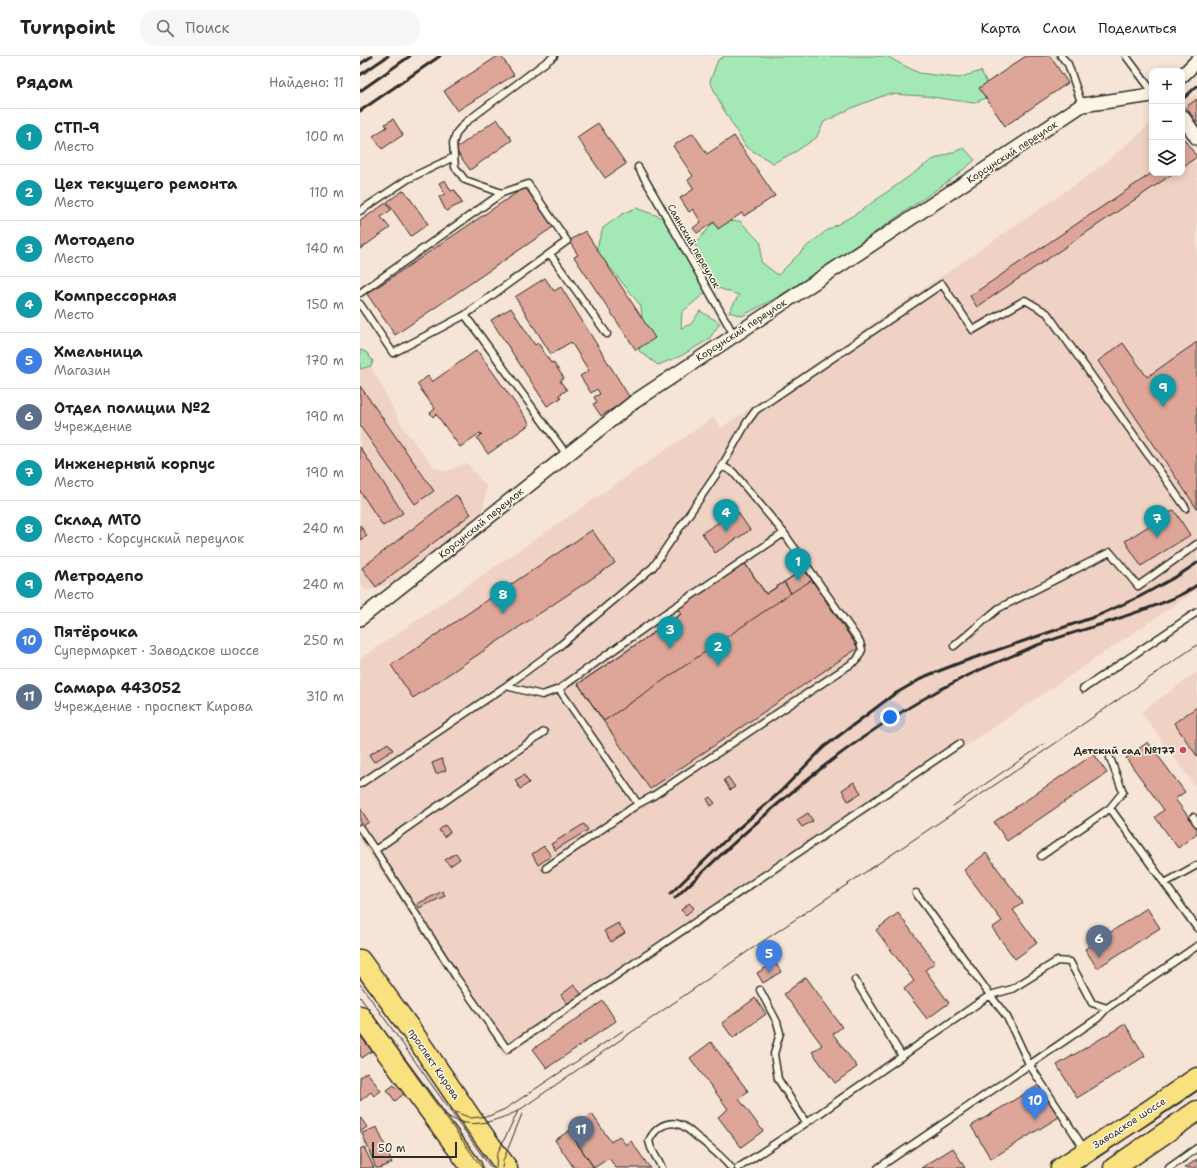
<!DOCTYPE html>
<html lang="ru">
<head>
<meta charset="utf-8">
<style>
  body { margin:0; font-family:"Shantell Sans",sans-serif; background:#f6f6f6; color:#222 }
  .controls { position:absolute; right:12px; top:12px; display:grid; overflow:hidden; border-radius:8px; box-shadow:0 2px 10px #0003 }
  .controls button { width:36px; height:36px; display:grid; place-items:center; padding:0; border:0; border-bottom:1px solid #e0e0e0; background:#fff; color:#222; font:20px sans-serif }
  .scale { position:absolute; left:12px; bottom:10px; width:85px; box-sizing:border-box; padding-left:4px; border:2px solid #2b2b2b; border-top:0; font-size:11px; line-height:14px; white-space:nowrap; color:#2b2b2b; -webkit-text-stroke:3px #fcf5e5; paint-order:stroke }
  .you { position:absolute; left:530px; top:661px; width:14px; height:14px; margin:-10px; border:3px solid #fff; border-radius:50%; background:#1a73e8; box-shadow:0 0 0 6px #1a73e833 }
  .badge { display:grid; place-items:center; width:26px; height:26px; border-radius:50%; background:#7c3aed; color:#fff; font-size:13px; font-weight:700 }
  .pin { position:absolute; translate:-50% -33px; filter:drop-shadow(0 1px 2px #0008) }
  .pin::after { content:''; position:absolute; top:21px; width:14px; height:12px; background:inherit; clip-path:polygon(0 0,100% 0,50% 100%) }
  .list { margin:0; padding:0; list-style:none }
  h2 { display:flex; justify-content:space-between; align-items:center; height:52px; margin:0; padding:0 16px; font-size:17px }
  h2 small { font-size:13px; font-weight:400; color:#767676 }
  .list li { display:grid; grid-template-columns:26px 1fr auto; gap:12px; align-items:center; box-sizing:border-box; height:56px; padding:0 16px; border-top:1px solid #e0e0e0 }
  .list b { display:block; font-size:15px; white-space:nowrap }
  .list p { margin:0; font-size:13px; white-space:nowrap; color:#767676 }
  .list em { font-size:13px; font-style:normal; color:#767676 }
  .icon { flex:none; width:22px; height:22px; fill:none; stroke:currentColor; stroke-width:2; stroke-linecap:round; stroke-linejoin:round }
  .map { position:relative; flex:none; width:837px; height:1112px; overflow:hidden }
  header { display:flex; align-items:center; gap:24px; box-sizing:border-box; height:56px; padding:0 20px; background:#fff; border-bottom:1px solid #e0e0e0 }
  header strong { font-size:19px }
  nav { display:flex; gap:22px; margin-inline-start:auto; font-size:14px }
  .search { width:280px; height:36px; background:#f6f6f6; display:flex; align-items:center; gap:10px; box-sizing:border-box; padding:0 14px; border-radius:16px; color:#767676; font-size:15px }
  main { display:flex }
  aside { flex:1; background:#fff }
  .map>svg:first-child { display:block }
  .built { fill:#efd2c3 }
  .green { fill:#a4e9b5; stroke:#688a70 }
  .building { fill:#dea698; stroke:#2b2b2b }
  .lines { fill:none; stroke-linecap:round; stroke-linejoin:round }
  .service-casing { stroke:#2b2b2b; stroke-width:9 }
  .minor-casing { stroke:#2b2b2b; stroke-width:16 }
  .primary-casing { stroke:#2b2b2b; stroke-width:23 }
  .service { stroke:#fcf5e5; stroke-width:6 }
  .minor { stroke:#fcf5e5; stroke-width:13 }
  .primary { stroke:#fae180; stroke-width:20 }
  .tram { stroke:#2b2b2b; stroke-width:1 }
  .rail { stroke:#2b2b2b; stroke-width:3 }
  .poi-dot { fill:#d1495b; stroke:#fcf5e5; stroke-width:1.5 }
  .labels { text-anchor:middle; dominant-baseline:central; stroke-width:3; stroke-linejoin:round; paint-order:stroke }
  .street-label { font-size:10px; fill:#2b2b2b; stroke:#fcf5e5 }
  .poi-label { font-size:10px; font-weight:bold; fill:#2b2b2b; stroke:#fcf5e5; text-anchor:end }
</style>
</head>
<body>
<header>
<strong>Turnpoint</strong>
<div class="search"><svg class="icon" aria-label="search" viewBox="0 0 24 24"><circle cx="10" cy="10" r="6"/><path d="M15 15l6 6"/></svg>Поиск</div>
<nav><a>Карта</a><a>Слои</a><a>Поделиться</a></nav>
</header>
<main>
<aside>
<h2>Рядом<small>Найдено: 11</small></h2>
<ul class="list">
<li><span class="badge" style="background:#0f9aa8">1</span><div><b>СТП-9</b><p>Место</p></div><em>100 m</em></li>
<li><span class="badge" style="background:#0f9aa8">2</span><div><b>Цех текущего ремонта</b><p>Место</p></div><em>110 m</em></li>
<li><span class="badge" style="background:#0f9aa8">3</span><div><b>Мотодепо</b><p>Место</p></div><em>140 m</em></li>
<li><span class="badge" style="background:#0f9aa8">4</span><div><b>Компрессорная</b><p>Место</p></div><em>150 m</em></li>
<li><span class="badge" style="background:#3f7fe0">5</span><div><b>Хмельница</b><p>Магазин</p></div><em>170 m</em></li>
<li><span class="badge" style="background:#5c6f8a">6</span><div><b>Отдел полиции №2</b><p>Учреждение</p></div><em>190 m</em></li>
<li><span class="badge" style="background:#0f9aa8">7</span><div><b>Инженерный корпус</b><p>Место</p></div><em>190 m</em></li>
<li><span class="badge" style="background:#0f9aa8">8</span><div><b>Склад МТО</b><p>Место · Корсунский переулок</p></div><em>240 m</em></li>
<li><span class="badge" style="background:#0f9aa8">9</span><div><b>Метродепо</b><p>Место</p></div><em>240 m</em></li>
<li><span class="badge" style="background:#3f7fe0">10</span><div><b>Пятёрочка</b><p>Супермаркет · Заводское шоссе</p></div><em>250 m</em></li>
<li><span class="badge" style="background:#5c6f8a">11</span><div><b>Самара 443052</b><p>Учреждение · проспект Кирова</p></div><em>310 m</em></li>
</ul>
</aside>
<div class="map">
<svg width="837" height="1112" viewBox="0 0 837 1112">
  <rect width="100%" height="100%" fill="#f6e5d6"/>
  <filter id="ink" filterUnits="userSpaceOnUse"><feTurbulence type="fractalNoise" baseFrequency=".025" numOctaves="2"/><feDisplacementMap in="SourceGraphic" scale="8" xChannelSelector="R" yChannelSelector="G"/><feConvolveMatrix kernelMatrix="1 2 1 2 8 2 1 2 1" color-interpolation-filters="sRGB"/></filter>
  <g filter="url(#ink)">
    <path class="built" d="M837 38V76L822 51V48Z
      M792 67V117H822V87L837 108V534L145 1001 0 784V603L354 361 361 372 735 115Z
      M11 310 45 375 74 411 86 415 107 407 127 431 123 455 41 523 12 534 5 533 0 525V313Z
      M837 616V733L781 656Z"/>
    <path class="green" d="M365 0H527L537 6 559 17 598 22 621 15 633 39 614 47 565 40 528 38 494 51 464 66 456 82 435 96 413 107 386 91 361 49 350 25 358 4Z
      M604 92 615 104 593 122 438 230 382 260 369 256 379 239 355 231 342 208 335 188 353 167 380 165 401 187V206L418 219 446 191 466 175 499 156 572 104Z
      M276 152 298 160 319 174 343 227 345 237 322 256 321 272 331 268 340 255 360 267 349 283 321 300 298 309 279 295 283 274 281 250 236 194 243 172 264 157Z
      M0 294 6 296 13 305 11 310 0 313Z"/>
    <path class="building" d="M138 0H141L154 19 97 55 84 35Z
      M666 0H690L708 27 645 70 619 32Z
      M837 43V67L826 51Z
      M33 63 43 79 22 93 13 80 27 71 25 68Z
      M137 63 152 84 110 114 95 93Z
      M238 67 266 108 245 122 217 81Z
      M333 77 347 98 374 80 415 140 384 160 382 157 358 173 354 166 337 177 333 172 341 166 333 153 329 156 320 142 334 133 328 124 333 120 313 90Z
      M824 83 837 101 822 111V85Z
      M792 117H814L617 251 610 240Z
      M85 124 91 135 95 134 102 147 86 155 79 141 85 138 79 127Z
      M165 131 193 171 35 279 7 238Z
      M44 134 68 168 51 180 27 146Z
      M26 147 31 154 21 161 30 172 0 193V165Z
      M225 175 295 282 276 294 214 201 218 199 209 185Z
      M185 222 194 235 201 231 270 342 241 360 233 348 237 346 234 341 240 338 237 333 231 337 220 320 229 315 211 286 191 298 155 241Z
      M151 252 175 289 178 287 191 307 193 306 204 322 200 325 207 334 199 339 201 342 187 350 131 264Z
      M837 286V453L738 305 763 287 787 321Z
      M117 294 170 368 128 398 117 382 122 378 120 377 100 391 76 358 73 361 70 357 75 353 57 328 68 320 72 326Z
      M0 330 74 435 55 448 0 370Z
      M0 391 43 457 23 470 0 435Z
      M96 439 111 458 16 531 2 512Z
      M814 454 830 479 781 510 765 485Z
      M377 455 390 474 355 497 342 477Z
      M0 469 7 480 0 484Z
      M232 474 255 507 53 642 31 609Z
      M382 503 406 538 444 513 498 592 290 733 218 628 321 558 315 549Z
      M382 503 406 538 424 526 431 537 244 665 218 628 321 558 315 549Z
      M444 513 452 524 431 537 424 526Z
      M837 651V700L814 667Z
      M788 686 825 736 815 743 837 772V777L818 792 795 761 804 754 766 702Z
      M28 687 33 694 14 706 9 699Z
      M734 698 747 717 647 785 634 766Z
      M82 703 86 714 76 718 72 707Z
      M164 719 169 727 160 733 155 724Z
      M368 721 375 731 370 734 364 724Z
      M494 726 501 737 488 745 482 734Z
      M350 741 355 747 351 750 347 743Z
      M0 752 9 766 3 770 0 765Z
      M448 757 453 765 442 771 437 764Z
      M224 768 228 774 195 794 191 788Z
      M85 769 90 776 84 781 79 774Z
      M184 790 191 800 178 809 172 798Z
      M96 797 100 803 90 810 85 804Z
      M626 797 663 847 653 854 677 887 655 903 632 872 642 865 604 814Z
      M83 835 85 840 59 852 57 848Z
      M329 847 334 852 326 859 321 854Z
      M787 852 800 872 737 912 725 893Z
      M538 857 575 907 565 914 589 947 567 963 544 933 554 925 516 874Z
      M258 867 265 877 251 886 244 875Z
      M415 906 421 916 403 927 397 917Z
      M446 921 482 971 473 978 497 1011 475 1027 452 996 462 989 424 938Z
      M214 929 223 940 209 950 201 939Z
      M395 942 406 958 373 982 362 967Z
      M243 945 256 965 187 1012 173 993Z
      M765 968 785 1000 717 1042 697 1009Z
      M1 981 12 995 2 1002 0 999V982Z
      M351 986 388 1035 379 1043 403 1075 381 1091 358 1061 368 1053 330 1002Z
      M7 1016 21 1035 14 1040 11 1036 0 1045V1021Z
      M34 1029 37 1033 40 1031 45 1037 35 1045 27 1034Z
      M679 1029 699 1061 631 1103 611 1070Z
      M232 1058 251 1086 259 1080 266 1089 271 1085 290 1112H256L249 1102 234 1112 209 1075Z
      M0 1061 7 1071 0 1076Z
      M17 1071 32 1107 19 1112H16L2 1077Z
      M209 1075 234 1112H214L195 1084Z
      M4 1091 14 1112H0V1093Z
      M593 1092 605 1112H561Z
      M837 1103V1112H824L829 1109Z"/>
    <g class="lines">
      <defs>
        <path id="service" d="M701 0 708 8 722 49
          M766 0 792 35
          M278 111 374 279
          M142 137 105 124 95 111 93 87 97 76 106 66 194 0
          M0 155 48 123 94 101
          M190 198 247 278
          M0 237 142 137 168 128 207 185 105 259 33 297 0 248
          M105 259 207 399
          M594 590 639 552 750 496 778 530 837 488
          M146 630 182 639 199 633
          M723 633 837 556
          M0 728 146 630 196 593 293 511 362 410
          M278 748 199 633 297 563 424 477
          M750 752 763 736 750 702
          M833 761 837 767
          M0 772 15 794 184 676
          M15 794 96 921 147 993 599 688
          M681 800 750 752 837 872
          M186 812 278 748 293 740 497 604 502 594 500 586 424 477 373 416 362 410 387 366 396 354 582 228 613 274 665 244 687 257 826 452
          M805 827 837 809
          M556 837 630 939 652 933 697 905 710 906 732 947 747 952 837 890
          M495 924 542 1000
          M400 934 417 966 420 977 414 998 418 1023 446 1067
          M302 1112 291 1092 289 1085C294 1073 307 1063 321 1069 328 1072 335 1080 341 1084 352 1093 363 1101 371 1112
          M378 1112 446 1067 630 939 647 961 669 1008 725 1094
          M518 1112 738 962 747 952
          M809 1112 837 1092"/>
        <path id="minor" d="M822 20 837 5
          M822 60 837 82
          M0 563 274 346 722 49 792 39"/>
        <path id="primary" d="M0 904 51 974 115 1068 147 1112
          M0 960 112 1112
          M701 1112 790 1054 837 1022
          M754 1112 837 1055"/>
      </defs>
      <use href="#service" class="service-casing"/>
      <use href="#minor" class="minor-casing"/>
      <use href="#primary" class="primary-casing"/>
      <use href="#service" class="service"/>
      <use href="#minor" class="minor"/>
      <use href="#primary" class="primary"/>
      <path class="tram" d="M593 750 684 688
        M0 928 131 1112
        M0 941 122 1112
        M90 1054 111 1062 129 1060 145 1053 264 974
        M84 1058C89 1060 93 1064 98 1065 118 1072 140 1063 158 1055L384 898 651 718 837 589
        M136 1112 137 1098 159 1053
        M142 1112 143 1105 162 1058
        M723 1112 837 1034"/>
      <path class="rail" d="M0 8 12 0
        M0 19 28 0
        M0 35 50 0
        M822 44 837 30
        M0 55 80 0
        M310 838 372 778 419 737 464 691 533 639 566 620 602 606 737 560 779 541 819 519 837 507
        M315 842C408 753 505 665 624 612 641 605 658 597 675 590 703 579 732 572 760 562 785 553 816 544 837 529"/>
    </g>
  </g>
  <circle class="poi-dot" cx="823" cy="694" r="4"/>
  <g class="labels">
    <g class="street-label">
      <text transform="translate(652 96) rotate(-33)">Корсунский переулок</text>
      <text transform="translate(334 190) rotate(60)">Саянский переулок</text>
      <text transform="translate(381 274) rotate(-33)">Корсунский переулок</text>
      <text transform="translate(121 467) rotate(-39)">Корсунский переулок</text>
      <text transform="translate(74 1008) rotate(56)">проспект Кирова</text>
      <text transform="translate(769 1067) rotate(-33)">Заводское шоссе</text>
    </g>
    <g class="poi-label">
      <text x="815" y="694">Детский сад №177</text>
    </g>
  </g>
</svg>
<div class="controls">
<button>+</button>
<button>−</button>
<button><svg class="icon" aria-label="layers" viewBox="0 0 24 24"><path d="M12 4l9 5-9 5-9-5zM3 14l9 5 9-5"/></svg></button>
</div>
<div class="scale">50 m</div>
<div class="you"></div>
<div class="pin badge" style="left:438px;top:525px;background:#0f9aa8">1</div>
<div class="pin badge" style="left:358px;top:610px;background:#0f9aa8">2</div>
<div class="pin badge" style="left:310px;top:593px;background:#0f9aa8">3</div>
<div class="pin badge" style="left:366px;top:476px;background:#0f9aa8">4</div>
<div class="pin badge" style="left:409px;top:917px;background:#3f7fe0">5</div>
<div class="pin badge" style="left:739px;top:902px;background:#5c6f8a">6</div>
<div class="pin badge" style="left:797px;top:482px;background:#0f9aa8">7</div>
<div class="pin badge" style="left:143px;top:558px;background:#0f9aa8">8</div>
<div class="pin badge" style="left:803px;top:351px;background:#0f9aa8">9</div>
<div class="pin badge" style="left:675px;top:1064px;background:#3f7fe0">10</div>
<div class="pin badge" style="left:221px;top:1093px;background:#5c6f8a">11</div>
</div>
</main>
</body>
</html>
